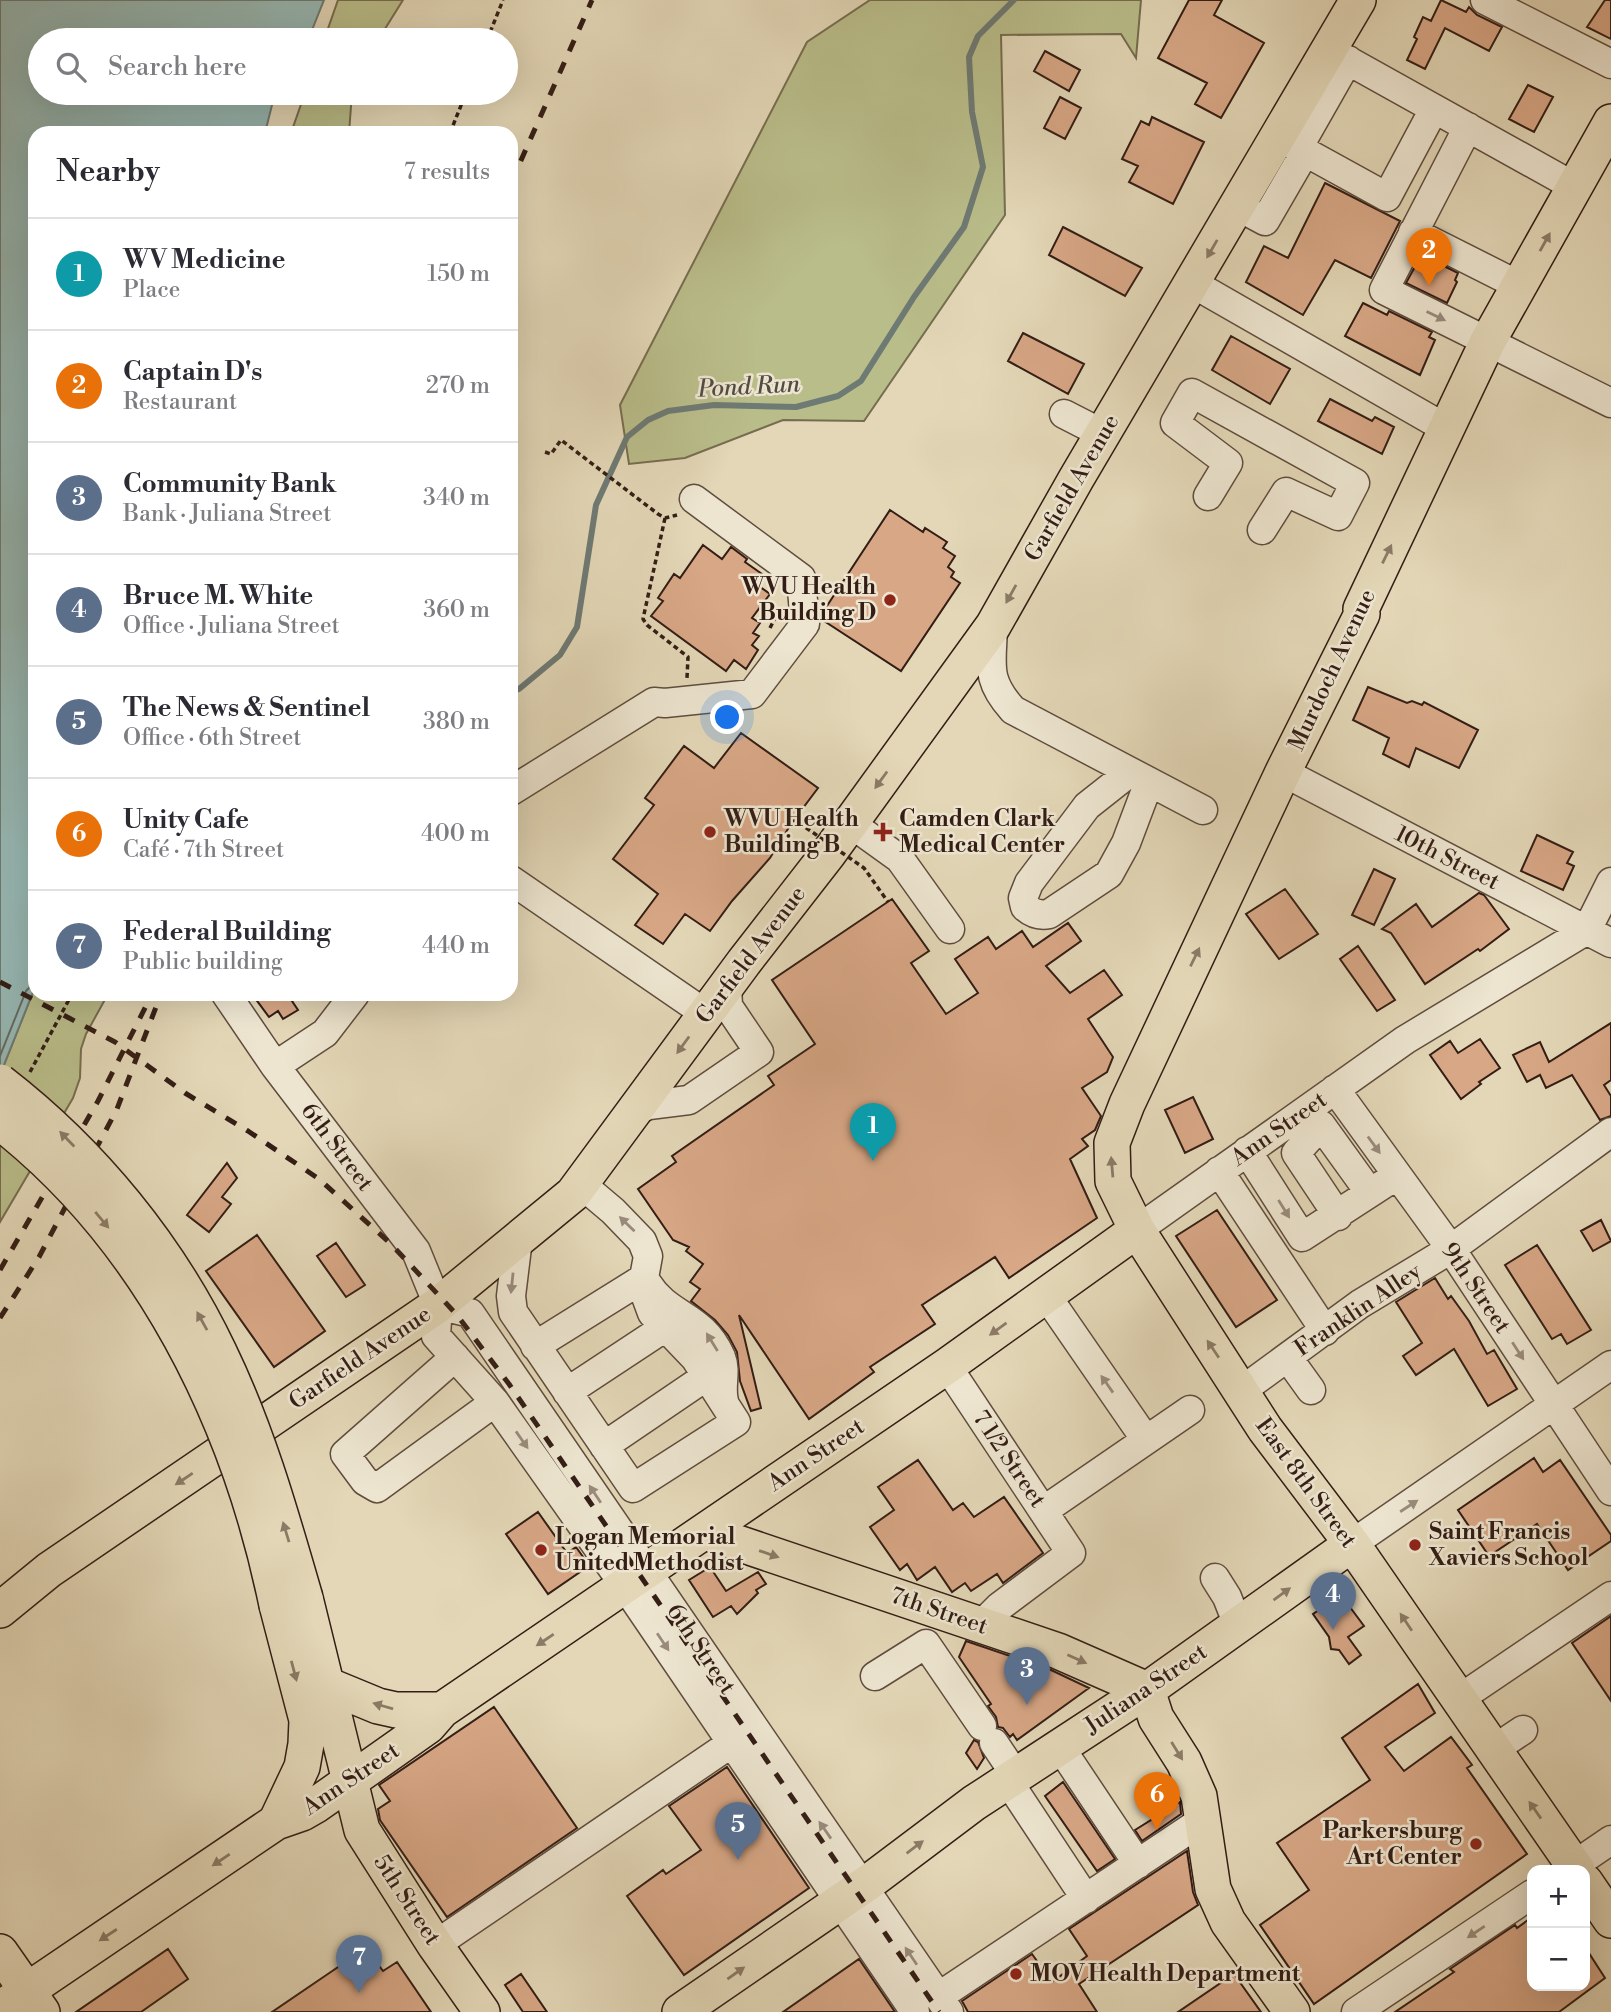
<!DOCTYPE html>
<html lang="en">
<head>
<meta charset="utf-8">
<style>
  body { margin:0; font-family:"Libre Bodoni",serif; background:#f2f2f3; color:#2b2b33 }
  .controls { position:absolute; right:21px; bottom:21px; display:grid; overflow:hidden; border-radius:14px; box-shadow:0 7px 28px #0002 }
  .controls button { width:63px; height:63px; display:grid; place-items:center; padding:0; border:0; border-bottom:2px solid #e1e1e2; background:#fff; color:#2b2b33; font:35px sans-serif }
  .you { position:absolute; left:728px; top:718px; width:24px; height:24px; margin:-18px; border:5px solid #fff; border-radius:50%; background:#1a73e8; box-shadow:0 0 0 10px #1a73e833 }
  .badge { display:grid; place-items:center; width:46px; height:46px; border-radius:50%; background:#8f2418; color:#fff; font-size:23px; font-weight:700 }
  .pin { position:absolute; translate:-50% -58px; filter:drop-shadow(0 2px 4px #0008) }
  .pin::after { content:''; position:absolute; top:37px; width:24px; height:21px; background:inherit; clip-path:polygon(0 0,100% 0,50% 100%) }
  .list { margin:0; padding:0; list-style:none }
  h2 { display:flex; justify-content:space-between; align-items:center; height:91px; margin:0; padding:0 28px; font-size:30px }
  h2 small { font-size:23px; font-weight:400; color:#7c7c81 }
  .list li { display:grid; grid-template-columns:46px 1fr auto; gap:21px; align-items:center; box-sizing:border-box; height:112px; padding:0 28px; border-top:2px solid #e1e1e2 }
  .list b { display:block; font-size:26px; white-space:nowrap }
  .list p { margin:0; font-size:23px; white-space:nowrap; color:#7c7c81 }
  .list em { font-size:23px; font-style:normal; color:#7c7c81 }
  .icon { flex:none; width:38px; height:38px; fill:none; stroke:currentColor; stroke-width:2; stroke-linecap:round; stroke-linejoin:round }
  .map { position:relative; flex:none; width:1611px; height:2012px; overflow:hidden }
  .search { position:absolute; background:#fff; box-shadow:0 7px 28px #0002; left:28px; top:28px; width:490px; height:77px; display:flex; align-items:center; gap:18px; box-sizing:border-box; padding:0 24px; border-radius:38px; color:#7c7c81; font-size:26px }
  .panel { position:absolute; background:#fff; box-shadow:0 7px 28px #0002; left:28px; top:126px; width:490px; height:875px; border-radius:21px }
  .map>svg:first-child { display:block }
  .green { fill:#b9bd8a; stroke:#766d50; stroke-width:2 }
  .water { fill:#96b8b4; stroke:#6e7a74; stroke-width:2 }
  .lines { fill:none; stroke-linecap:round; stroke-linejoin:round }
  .shore { stroke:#646a64; stroke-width:2 }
  .stream { stroke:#6e7a74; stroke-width:6 }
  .building { fill:#d8a786; stroke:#331d15; stroke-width:2 }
  .minor-casing { stroke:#5f4c3e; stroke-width:31 }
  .major-casing { stroke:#331d15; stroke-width:38 }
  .path { stroke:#331d15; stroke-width:3.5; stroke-dasharray:5 3.5; stroke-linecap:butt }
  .minor { stroke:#ede5d0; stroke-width:28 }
  .major { stroke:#e3d7b7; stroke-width:35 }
  .rail { stroke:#331d15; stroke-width:5; stroke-dasharray:12 12; stroke-linecap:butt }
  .major-bridge-casing { stroke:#331d15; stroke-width:38; stroke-linecap:butt }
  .path-bridge { stroke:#331d15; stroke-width:3.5; stroke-dasharray:5 3.5; stroke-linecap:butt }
  .major-bridge { stroke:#e3d7b7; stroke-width:35 }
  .oneway { fill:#8b7a66 }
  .oneway2 { fill:#998b7c }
  .poi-dot { fill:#8f2418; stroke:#ede5d0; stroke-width:2.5 }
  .labels { text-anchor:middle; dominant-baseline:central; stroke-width:5; stroke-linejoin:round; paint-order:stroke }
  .street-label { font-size:23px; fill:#331d15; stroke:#ede5d0 }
  .poi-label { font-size:23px; font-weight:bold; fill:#331d15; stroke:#ede5d0; text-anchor:start }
  .water-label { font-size:24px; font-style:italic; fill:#514c45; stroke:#ede5d0 }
</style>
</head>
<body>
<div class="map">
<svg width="1611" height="2012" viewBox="0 0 1611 2012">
  <rect width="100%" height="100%" fill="#e3d7b7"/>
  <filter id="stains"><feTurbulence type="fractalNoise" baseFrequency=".00286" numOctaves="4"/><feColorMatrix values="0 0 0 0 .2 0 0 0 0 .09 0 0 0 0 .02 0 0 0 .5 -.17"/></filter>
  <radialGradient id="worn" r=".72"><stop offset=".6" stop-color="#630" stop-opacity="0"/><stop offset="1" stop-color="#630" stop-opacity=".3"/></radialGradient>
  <path class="green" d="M338 0H403L378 40H324Z
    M870 0H1141L1136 58 1121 34 1001 35 1005 215 864 421 783 420 685 458 629 464 620 405 807 42Z
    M305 93H352L349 133H291Z
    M35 987V994H108L86 1034 81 1049 80 1078 73 1098 0 1222V1075Z"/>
  <path class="water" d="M0 0H324L308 40H40V93H275L265 133H35V987L0 1075Z"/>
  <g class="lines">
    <path class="shore" d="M0 1056 26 991 30 987 35 986"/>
    <path class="stream" d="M511 692 519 689 560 655 577 627 596 505 627 437 648 420 668 411 714 405 796 407 838 396 861 381 914 297 964 227 983 167 972 112 969 57 978 36 1014 0"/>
  </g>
  <path class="building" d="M1189 0H1222L1214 15 1264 43 1221 118 1195 104 1207 83 1158 58Z
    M1441 0 1466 12 1469 7 1477 15 1502 27 1489 51 1445 28 1425 69 1407 60 1417 39 1414 37 1423 17 1431 21Z
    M1605 0H1611V39L1587 27Z
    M1045 51 1080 70 1069 91 1034 71Z
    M1528 85 1553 97 1534 132 1509 119Z
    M1060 97 1081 108 1065 139 1044 128Z
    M1152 117 1204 142 1173 204 1129 182 1138 166 1122 159 1141 121 1149 125Z
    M1325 183 1400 221 1371 278 1335 260 1303 315 1246 282 1264 246 1288 258Z
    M1063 227 1142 268 1125 296 1049 255Z
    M1430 259 1458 273 1455 280 1457 282 1447 303 1406 283 1417 263 1426 266Z
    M1363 303 1387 315 1389 311 1432 332 1429 337 1435 340 1420 375 1345 336Z
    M1023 333 1084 364 1068 394 1008 361Z
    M1231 336 1290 369 1270 404 1212 370Z
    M1330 399 1372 421 1375 417 1394 427 1382 454 1318 421Z
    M890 510 923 532 925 528 947 542 943 548 955 556 948 567 954 572 951 577 960 583 901 671 821 619V615Z
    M703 545 722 559 731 547 747 559 745 562 762 574 756 584 770 594 752 618 760 623 753 633 759 636 752 645 758 650 746 669 734 660 726 671 651 616 663 601 658 598 674 574 680 578Z
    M1368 687 1407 703 1412 701 1422 705 1424 702 1478 730 1459 768 1416 748 1409 767 1383 754 1389 738 1353 720Z
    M741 733 818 788 791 824 770 858 732 901 710 931 685 914 663 944 635 925 658 894 613 859 654 805 645 798 684 746 714 768Z
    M1537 835 1573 852 1567 863 1574 866 1563 890 1521 871Z
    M1374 869 1395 879 1374 925 1352 915Z
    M1285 889 1318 934 1279 959 1246 914Z
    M1479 893 1484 895 1509 929 1480 951 1478 949 1425 984 1391 933 1382 929 1416 904 1432 927Z
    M892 899 929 951 911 963 946 1014 978 993 955 959 988 937 996 949 1022 931 1033 947 1068 923 1081 941 1046 966 1070 993 1104 970 1122 995 1088 1019 1113 1057 1107 1072 1082 1088 1101 1116 1095 1130 1082 1139 1088 1146 1070 1159 1097 1218 1009 1278 995 1257 922 1305 935 1324 870 1367 874 1372 809 1419 739 1315 761 1408 751 1411 740 1381 737 1352 728 1335 715 1320 691 1301 700 1289 690 1282 703 1264 686 1251 689 1247 673 1240 638 1189 676 1162 672 1156 774 1085 768 1076 815 1044 772 980Z
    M1358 946 1395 1000 1377 1011 1340 959Z
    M252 994H303L292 1001 298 1010 283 1019 278 1011 269 1017Z
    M1611 1023V1080L1604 1085 1611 1096V1116L1600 1120 1572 1075 1546 1088 1540 1075 1527 1082 1513 1055 1540 1042 1549 1062Z
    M1480 1039 1500 1068 1479 1082 1481 1084 1461 1099 1430 1055 1450 1041 1458 1053Z
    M1193 1097 1213 1139 1185 1153 1165 1110Z
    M227 1163 237 1178 222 1197 231 1204 209 1232 187 1215Z
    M1217 1210 1277 1300 1236 1327 1176 1236Z
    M1601 1220 1611 1241 1593 1251 1581 1231Z
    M257 1235 325 1331 274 1367 206 1271Z
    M336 1243 365 1285 346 1297 317 1256Z
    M1537 1245 1591 1330 1567 1344 1561 1334 1552 1339 1505 1265Z
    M1435 1278 1448 1299 1451 1296 1469 1321 1487 1354 1494 1350 1517 1389 1488 1406 1454 1349 1416 1375 1403 1356 1422 1343 1396 1302Z
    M1534 1458 1543 1472 1560 1460 1611 1535V1541L1568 1570 1537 1524 1489 1556 1458 1510Z
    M918 1460 953 1510 963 1503 974 1517 1004 1497 1043 1553 1003 1583 997 1574 971 1591 965 1583 952 1592 935 1567 917 1580 907 1564 900 1570 870 1527 894 1510 878 1487Z
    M538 1512 567 1553 576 1547 586 1561 576 1567 580 1572 548 1594 506 1534Z
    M710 1567 726 1591 758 1572 766 1584 756 1590 758 1593 737 1614 731 1606 713 1617 689 1580Z
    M1341 1595 1364 1626 1348 1637 1361 1655 1349 1664 1339 1650 1331 1649 1329 1637 1313 1614Z
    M1611 1616V1701L1572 1643Z
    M966 1641 1051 1670 1089 1688 1017 1740 1013 1734 1010 1737 1003 1728 998 1727 996 1717 988 1706 991 1704 959 1657Z
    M1418 1684 1435 1713 1385 1747 1404 1771 1451 1737 1472 1765 1467 1768 1527 1854 1314 2004 1260 1925 1309 1890 1277 1843 1370 1780 1342 1738Z
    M494 1707 577 1828 447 1917 380 1820 378 1809 390 1801 379 1785Z
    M974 1740 978 1742 984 1758 977 1769 966 1753Z
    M727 1767 809 1888 684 1975 627 1896 663 1870 666 1874 701 1850 669 1806Z
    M1063 1782 1115 1859 1097 1871 1045 1796Z
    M1180 1802 1181 1814 1142 1841 1135 1830Z
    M1187 1851 1193 1892 1198 1905 1079 1984 1097 2012H968L962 2001 1032 1954 1052 1982 1087 1956 1069 1929Z
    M1532 1917V1986H1585V1947L1605 1978 1559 2012H1395L1454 1972 1450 1969 1515 1925 1517 1928Z
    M366 1948 383 1971 397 1962 431 2012H272Z
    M168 1949 188 1979 141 2012H76Z
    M859 1959 895 2012H783Z
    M521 1974 547 2012H523L505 1985Z
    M1234 1974 1261 2012H1178Z"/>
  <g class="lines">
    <defs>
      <path id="minor" d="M1485 0 1611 64
        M1329 50 1575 187
        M1468 127 1384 290 1611 403
        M1278 137 1387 197 1434 109
        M1298 148 1348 60
        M1237 206 1265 221 1305 152
        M1413 232 1520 286
        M1192 283 1447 429
        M1064 414 1103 434
        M1208 496 1228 463 1175 423 1192 393 1355 483 1338 516 1286 492 1262 530
        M993 626C992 665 985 679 1013 710L1203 810
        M1130 772 1087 806 1029 883 1023 898 1025 907C1032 913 1040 916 1049 914L1109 874 1126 843 1149 782
        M1283 772 1611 943
        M511 791 654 702 665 703 752 694 805 624 801 578 694 499
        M850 823 900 859 950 929
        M511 880 706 1014
        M226 994 275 1066 416 1251 438 1305 436 1336 495 1402 625 1586 915 2012
        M275 1066 325 1033 355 994
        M1335 1089 1451 1249 1611 1491
        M634 1111 649 1105 689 1100 759 1052 728 1006 727 985
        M1247 1151 1302 1237 1396 1176
        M1219 1171 1325 1331
        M1338 1216 1296 1153 1321 1125 1370 1193
        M1137 1230 1405 1040 1587 930 1611 882
        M518 1239 511 1296 513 1312 633 1488 736 1422 695 1358 652 1313 645 1294 644 1278 648 1256 642 1241 613 1211 581 1184
        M647 1283C669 1318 702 1314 721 1357 727 1372 720 1386 724 1401
        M1046 1295 1146 1440
        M438 1305 470 1313 949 2012
        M535 1346 644 1278
        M455 1357 345 1454 365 1481 377 1488 495 1402
        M1288 1358 1311 1390
        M947 1366 1071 1553 999 1607 981 1625
        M1241 1391 1360 1304 1451 1249 1611 1132
        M567 1392 664 1328
        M604 1446 707 1376
        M1043 1511 1190 1410
        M1352 1544 1611 1365
        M1215 1578 1227 1597 1238 1625
        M875 1676 926 1644 982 1726
        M1459 1699 1611 1596
        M994 1743 1016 1776
        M1060 1747 1138 1864
        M1493 1750 1523 1730
        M1008 1781 1086 1899
        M1567 1870 1611 1840
        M435 1945 745 1734
        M938 1997 1203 1820
        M1356 2012 1532 1894"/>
      <path id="major" d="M705 1532 1058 1651 1147 1690 1156 1718 1184 1762 1199 1796 1213 1889 1228 1922 1292 2012
        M305 1598 362 1830 435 1945 482 2012
        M0 1610 49 1570 438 1305 573 1194 744 962 828 854 993 626 1076 479 1358 0
        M327 1685 378 1706 396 1710H442
        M276 1822 302 1767 306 1744 307 1720 277 1605
        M1577 1870 1352 1544 1265 1429 1137 1230 1113 1181 1112 1143 1127 1104 1283 772 1362 614 1361 609 1488 341 1611 122
        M1585 1882 1611 1920
        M0 1952 42 2012
        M0 2009 276 1822 302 1813 316 1805 428 1726 442 1710 947 1366 1137 1230
        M680 2012 869 1882 974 1803 1147 1690 1352 1544"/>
    </defs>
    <use href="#minor" class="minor-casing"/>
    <use href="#major" class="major-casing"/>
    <path class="path" d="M487 40 503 0
      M450 133 466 93
      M545 452 551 454 561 440 658 514 665 518 677 515
      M665 518 643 619 647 625 688 657 687 678
      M770 628 779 610
      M30 1072 72 994"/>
    <use href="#minor" class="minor"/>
    <use href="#major" class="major"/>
    <path class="rail" d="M511 183 592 0
      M0 982 115 1042 185 1093 248 1131 319 1179 391 1244 457 1315 509 1384 939 2012
      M0 1270 98 1101 149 1000
      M0 1318 39 1257 117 1109 161 994"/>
    <defs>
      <path id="major-bridge" d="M0 1082C92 1153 169 1247 219 1352 257 1430 281 1515 305 1598
        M0 1122C151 1240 239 1420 277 1605"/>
    </defs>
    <use href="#major-bridge" class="major-bridge-casing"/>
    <path class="path-bridge" d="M792 818 864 868 888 902"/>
    <use href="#major-bridge" class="major-bridge"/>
  </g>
  <defs><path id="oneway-solid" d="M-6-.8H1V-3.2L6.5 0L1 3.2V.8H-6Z" transform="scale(1.75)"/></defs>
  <g class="oneway">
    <use href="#oneway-solid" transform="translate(1545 242) rotate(-61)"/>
    <use href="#oneway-solid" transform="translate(1212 249) rotate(120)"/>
    <use href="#oneway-solid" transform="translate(1387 554) rotate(-64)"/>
    <use href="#oneway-solid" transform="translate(1011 594) rotate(119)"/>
    <use href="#oneway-solid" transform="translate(881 780) rotate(126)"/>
    <use href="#oneway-solid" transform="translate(1195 957) rotate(-64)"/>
    <use href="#oneway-solid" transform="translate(683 1045) rotate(126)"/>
    <use href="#oneway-solid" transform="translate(67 1139) rotate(-134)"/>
    <use href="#oneway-solid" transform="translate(1112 1167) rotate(-95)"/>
    <use href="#oneway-solid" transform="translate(102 1220) rotate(50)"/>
    <use href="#oneway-solid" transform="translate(202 1321) rotate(-119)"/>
    <use href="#oneway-solid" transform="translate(998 1329) rotate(144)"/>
    <use href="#oneway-solid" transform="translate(1213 1349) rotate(-124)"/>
    <use href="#oneway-solid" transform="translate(184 1479) rotate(146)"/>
    <use href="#oneway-solid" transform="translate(286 1532) rotate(-107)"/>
    <use href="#oneway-solid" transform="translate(769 1554) rotate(19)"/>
    <use href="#oneway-solid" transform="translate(1282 1594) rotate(-36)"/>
    <use href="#oneway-solid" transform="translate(1406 1622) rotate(-124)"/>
    <use href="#oneway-solid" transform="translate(545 1640) rotate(146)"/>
    <use href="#oneway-solid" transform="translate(1077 1659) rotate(24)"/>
    <use href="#oneway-solid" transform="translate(294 1671) rotate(75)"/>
    <use href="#oneway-solid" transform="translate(383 1706) rotate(-164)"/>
    <use href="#oneway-solid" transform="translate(1177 1751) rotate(58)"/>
    <use href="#oneway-solid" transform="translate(1535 1810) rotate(-125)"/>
    <use href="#oneway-solid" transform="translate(915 1847) rotate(-37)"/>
    <use href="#oneway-solid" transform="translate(221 1860) rotate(146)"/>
    <use href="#oneway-solid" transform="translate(108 1935) rotate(147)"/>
    <use href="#oneway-solid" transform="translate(736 1973) rotate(-35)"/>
  </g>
  <g class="oneway2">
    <use href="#oneway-solid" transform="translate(1436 316) rotate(26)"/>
    <use href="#oneway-solid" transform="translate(1374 1145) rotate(54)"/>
    <use href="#oneway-solid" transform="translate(1284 1209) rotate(58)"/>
    <use href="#oneway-solid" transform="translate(627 1224) rotate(-136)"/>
    <use href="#oneway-solid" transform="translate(512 1283) rotate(96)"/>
    <use href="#oneway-solid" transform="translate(712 1342) rotate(-122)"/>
    <use href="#oneway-solid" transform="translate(1518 1351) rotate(57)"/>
    <use href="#oneway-solid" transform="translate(1107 1384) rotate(-125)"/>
    <use href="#oneway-solid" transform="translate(522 1440) rotate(55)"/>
    <use href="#oneway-solid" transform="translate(595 1494) rotate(-124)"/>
    <use href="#oneway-solid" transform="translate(1409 1506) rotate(-33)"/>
    <use href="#oneway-solid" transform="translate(663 1642) rotate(56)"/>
    <use href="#oneway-solid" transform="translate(825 1830) rotate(-125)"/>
    <use href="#oneway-solid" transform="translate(1476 1932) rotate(146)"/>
    <use href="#oneway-solid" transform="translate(911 1956) rotate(-124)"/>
  </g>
  <g class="poi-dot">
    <circle cx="890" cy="600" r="7"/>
    <circle cx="710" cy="832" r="7"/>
    <path d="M879.5 821.5h7v7h7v7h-7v7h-7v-7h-7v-7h7z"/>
    <circle cx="1415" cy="1545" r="7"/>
    <circle cx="541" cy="1550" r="7"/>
    <circle cx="1476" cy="1844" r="7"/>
    <circle cx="1016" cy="1974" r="7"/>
  </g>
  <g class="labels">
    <g class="street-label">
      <text transform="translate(1072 488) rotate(-60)">Garfield Avenue</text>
      <text transform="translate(1332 670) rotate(-65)">Murdoch Avenue</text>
      <text transform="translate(1447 858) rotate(27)">10th Street</text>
      <text transform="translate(751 955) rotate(-53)">Garfield Avenue</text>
      <text transform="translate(1279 1129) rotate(-35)">Ann Street</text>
      <text transform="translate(337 1147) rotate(53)">6th Street</text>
      <text transform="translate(1476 1288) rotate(56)">9th Street</text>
      <text transform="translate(1358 1310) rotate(-34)">Franklin Alley</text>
      <text transform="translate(360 1358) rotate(-34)">Garfield Avenue</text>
      <text transform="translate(816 1455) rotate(-34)">Ann Street</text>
      <text transform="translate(1009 1459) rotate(56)">7 1/2 Street</text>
      <text transform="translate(1306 1483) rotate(54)">East 8th Street</text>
      <text transform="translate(939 1611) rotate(19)">7th Street</text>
      <text transform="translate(701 1649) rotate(56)">6th Street</text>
      <text transform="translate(1146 1689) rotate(-34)">Juliana Street</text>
      <text transform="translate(351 1779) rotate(-34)">Ann Street</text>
      <text transform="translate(407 1900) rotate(57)">5th Street</text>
    </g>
    <g class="poi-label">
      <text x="876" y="587" text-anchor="end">WVU Health<tspan x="876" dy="26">Building D</tspan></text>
      <text x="724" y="819">WVU Health<tspan x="724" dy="26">Building B</tspan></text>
      <text x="899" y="819">Camden Clark<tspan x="899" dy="26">Medical Center</tspan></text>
      <text x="1429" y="1532">Saint Francis<tspan x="1429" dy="26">Xaviers School</tspan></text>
      <text x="555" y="1537">Logan Memorial<tspan x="555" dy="26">United Methodist</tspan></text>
      <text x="1462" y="1831" text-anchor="end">Parkersburg<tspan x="1462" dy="26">Art Center</tspan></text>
      <text x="1030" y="1974">MOV Health Department</text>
    </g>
    <g class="water-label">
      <text transform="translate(749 387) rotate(-3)">Pond Run</text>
    </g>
  </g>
  <rect width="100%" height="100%" filter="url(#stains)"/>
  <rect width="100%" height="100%" fill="url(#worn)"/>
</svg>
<div class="controls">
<button>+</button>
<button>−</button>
</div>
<div class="you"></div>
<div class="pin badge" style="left:873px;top:1161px;background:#0f9aa8">1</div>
<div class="pin badge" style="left:1429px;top:286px;background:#e8710a">2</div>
<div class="pin badge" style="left:1027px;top:1705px;background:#5c6f8a">3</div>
<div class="pin badge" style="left:1333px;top:1630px;background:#5c6f8a">4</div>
<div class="pin badge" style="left:738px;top:1860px;background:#5c6f8a">5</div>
<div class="pin badge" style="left:1157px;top:1830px;background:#e8710a">6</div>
<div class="pin badge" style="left:359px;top:1993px;background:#5c6f8a">7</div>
<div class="search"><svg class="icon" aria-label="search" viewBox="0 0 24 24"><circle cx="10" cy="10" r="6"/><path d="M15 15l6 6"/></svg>Search here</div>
<section class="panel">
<h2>Nearby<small>7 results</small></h2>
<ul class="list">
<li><span class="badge" style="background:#0f9aa8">1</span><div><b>WV Medicine</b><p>Place</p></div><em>150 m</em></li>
<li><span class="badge" style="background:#e8710a">2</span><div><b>Captain D's</b><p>Restaurant</p></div><em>270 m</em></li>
<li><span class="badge" style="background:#5c6f8a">3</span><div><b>Community Bank</b><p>Bank · Juliana Street</p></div><em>340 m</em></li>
<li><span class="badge" style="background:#5c6f8a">4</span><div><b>Bruce M. White</b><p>Office · Juliana Street</p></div><em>360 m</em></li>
<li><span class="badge" style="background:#5c6f8a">5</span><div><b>The News &amp; Sentinel</b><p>Office · 6th Street</p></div><em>380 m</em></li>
<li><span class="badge" style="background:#e8710a">6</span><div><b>Unity Cafe</b><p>Café · 7th Street</p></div><em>400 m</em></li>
<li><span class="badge" style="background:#5c6f8a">7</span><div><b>Federal Building</b><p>Public building</p></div><em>440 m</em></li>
</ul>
</section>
</div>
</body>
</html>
